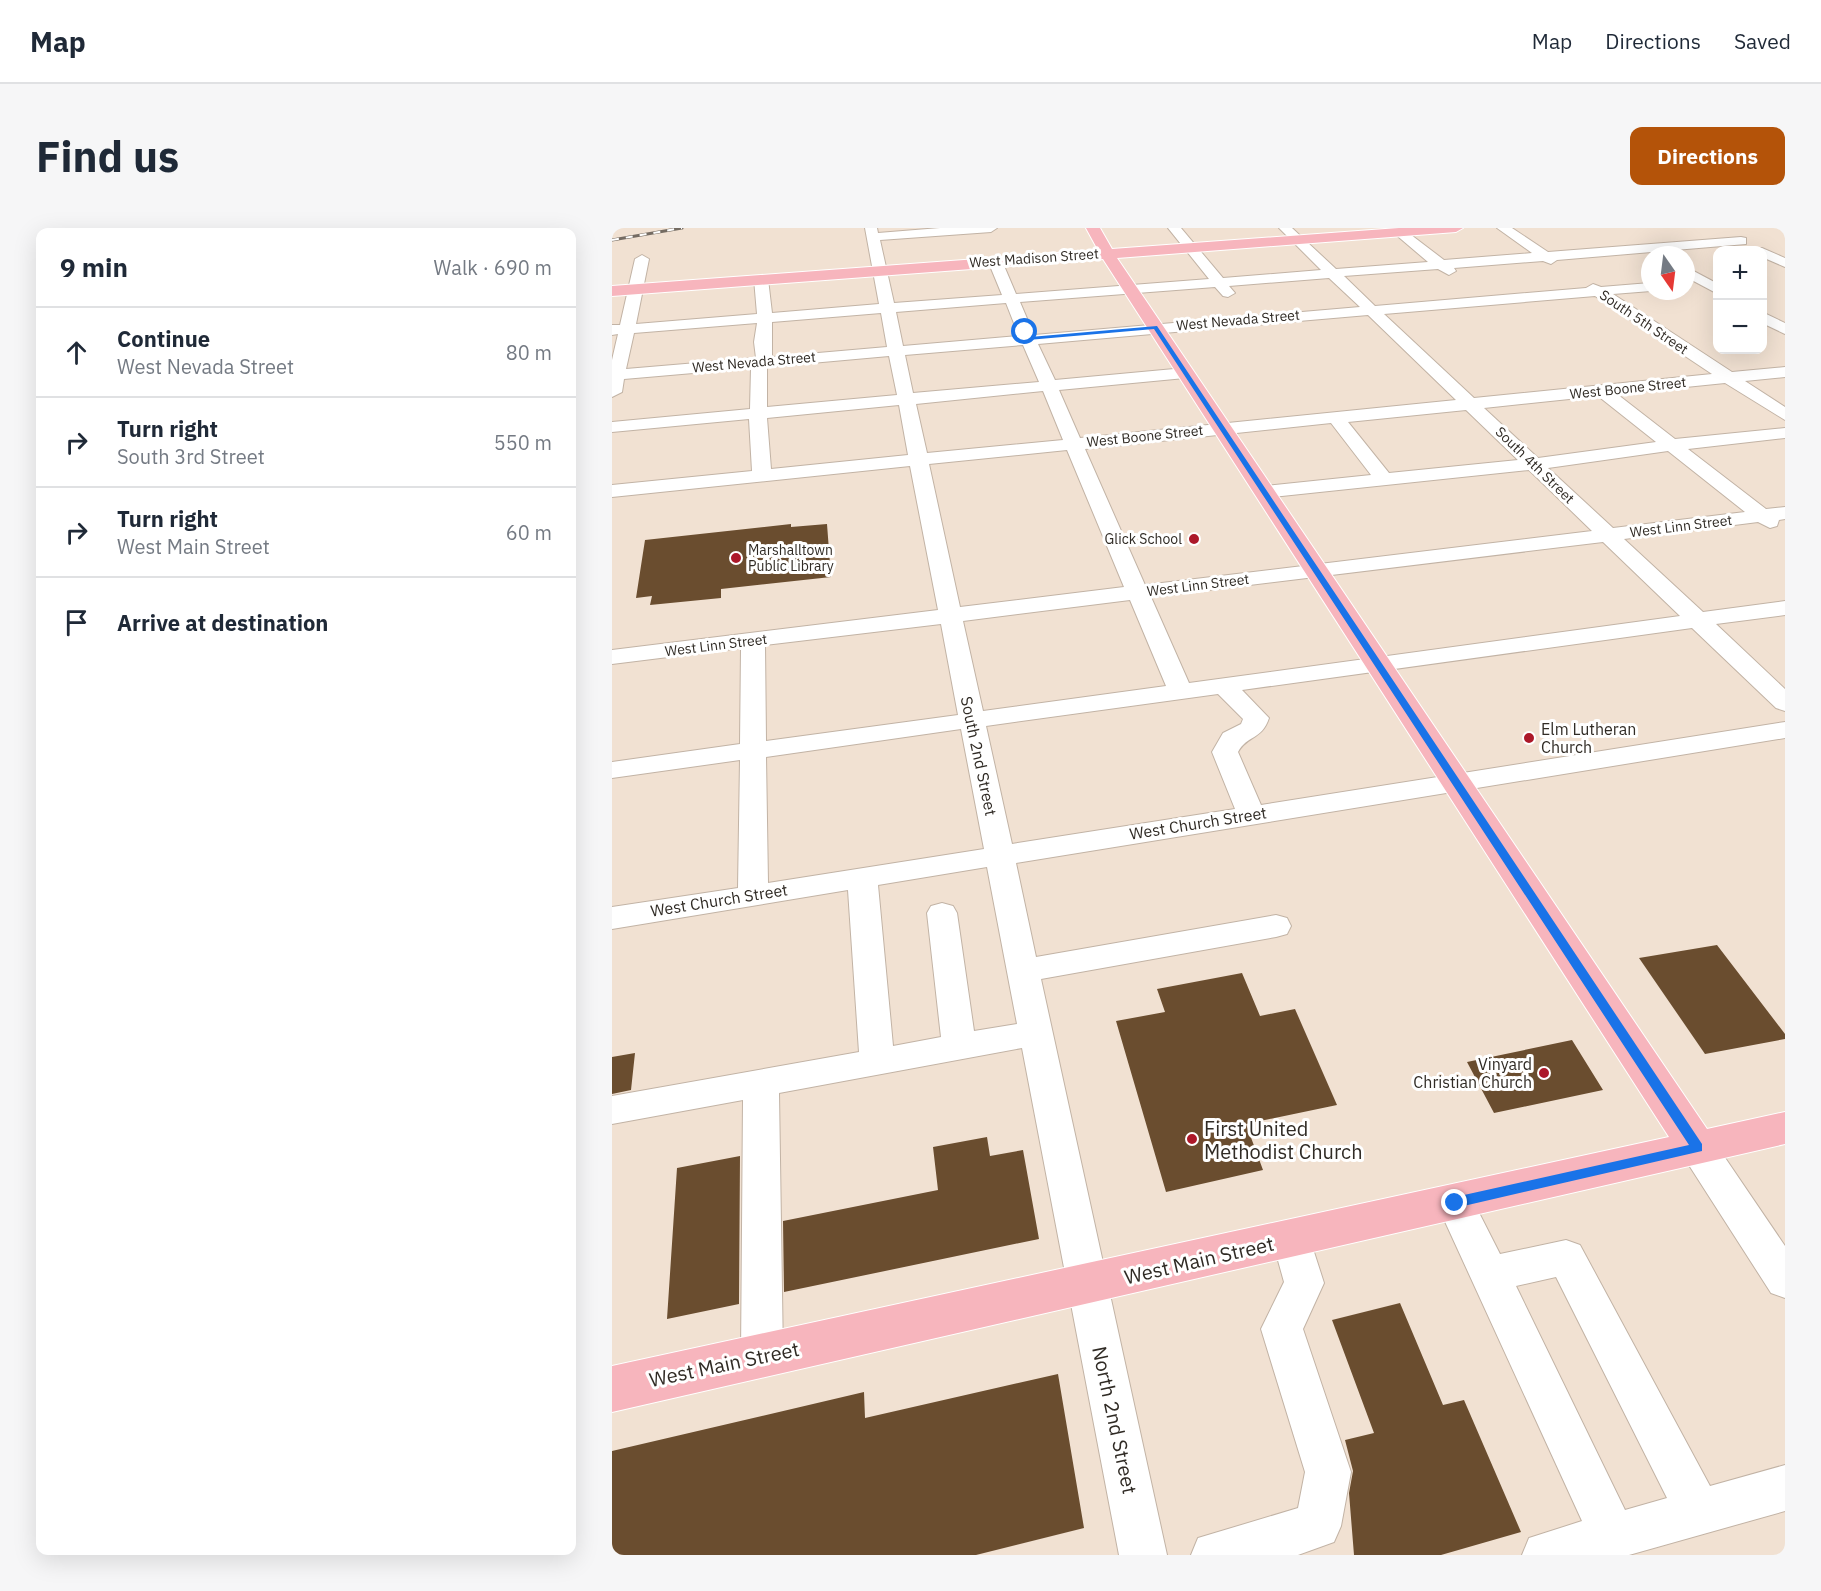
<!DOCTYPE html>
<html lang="en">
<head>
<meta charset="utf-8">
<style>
  body { margin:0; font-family:"IBM Plex Sans",sans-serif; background:#f6f6f7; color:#1f2937 }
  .controls { position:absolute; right:18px; top:18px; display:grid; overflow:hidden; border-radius:12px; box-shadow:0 6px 24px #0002 }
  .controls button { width:54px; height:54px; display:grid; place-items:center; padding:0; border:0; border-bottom:2px solid #e0e1e3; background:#fff; color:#1f2937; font:30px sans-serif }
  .compass { position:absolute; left:1029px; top:18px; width:54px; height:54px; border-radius:50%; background:#fff; box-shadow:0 6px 24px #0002; rotate:166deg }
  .stop { position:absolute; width:18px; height:18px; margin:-14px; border:4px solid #1a73e8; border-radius:50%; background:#fff }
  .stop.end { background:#1a73e8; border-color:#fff; box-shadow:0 2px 6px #0008 }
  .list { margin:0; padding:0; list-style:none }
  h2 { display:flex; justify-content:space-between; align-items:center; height:78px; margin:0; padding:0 24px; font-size:26px }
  h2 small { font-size:20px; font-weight:400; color:#747a83 }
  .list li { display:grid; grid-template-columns:39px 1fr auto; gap:18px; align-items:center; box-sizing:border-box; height:90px; padding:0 24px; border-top:2px solid #e0e1e3 }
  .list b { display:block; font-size:22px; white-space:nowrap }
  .list p { margin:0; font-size:20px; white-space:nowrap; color:#747a83 }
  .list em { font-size:20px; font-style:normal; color:#747a83 }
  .icon { flex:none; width:33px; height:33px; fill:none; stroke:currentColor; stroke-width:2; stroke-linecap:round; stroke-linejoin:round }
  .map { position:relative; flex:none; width:1173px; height:1327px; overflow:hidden; border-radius:12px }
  header { display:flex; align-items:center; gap:36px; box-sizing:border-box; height:84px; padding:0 30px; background:#fff; border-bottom:2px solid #e0e1e3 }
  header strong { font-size:28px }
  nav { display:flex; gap:33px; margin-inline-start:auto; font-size:21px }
  .intro { display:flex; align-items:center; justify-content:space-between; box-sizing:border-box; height:144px; padding:0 36px }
  h1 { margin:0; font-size:42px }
  .button { padding:15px 27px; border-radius:12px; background:#b45309; color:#fff; font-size:21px; font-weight:700 }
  main { display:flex; gap:36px; padding:0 36px }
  aside { flex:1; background:#fff; border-radius:12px; box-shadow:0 6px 24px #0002 }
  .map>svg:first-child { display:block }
  .building { fill:#6a4d2f }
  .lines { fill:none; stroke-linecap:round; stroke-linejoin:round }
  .minor-casing { stroke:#c2b3a5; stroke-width:2 }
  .major-casing { stroke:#fff; stroke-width:2 }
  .minor { fill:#fff; fill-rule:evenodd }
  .major { fill:#f7b5bd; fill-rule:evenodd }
  .rail-casing { stroke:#746b62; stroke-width:3 }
  .rail { stroke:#fff; stroke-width:2; stroke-dasharray:7; stroke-linecap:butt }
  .route { fill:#1a73e8 }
  .poi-dot { fill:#ac1829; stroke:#fff; stroke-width:2 }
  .labels { text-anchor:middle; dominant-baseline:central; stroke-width:6; stroke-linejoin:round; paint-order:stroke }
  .far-street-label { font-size:14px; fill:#302b25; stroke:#fff }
  .far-poi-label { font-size:14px; fill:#302b25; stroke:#fff; text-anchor:end }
  .poi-label { font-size:16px; fill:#302b25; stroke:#fff; text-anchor:start }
  .street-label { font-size:16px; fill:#302b25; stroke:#fff }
  .near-poi-label { font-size:20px; fill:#302b25; stroke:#fff; text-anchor:start }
  .near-street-label { font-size:20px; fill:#302b25; stroke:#fff }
</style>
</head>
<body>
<header>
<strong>Map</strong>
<nav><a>Map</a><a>Directions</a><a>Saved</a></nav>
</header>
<div class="intro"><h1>Find us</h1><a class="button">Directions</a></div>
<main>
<aside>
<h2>9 min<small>Walk · 690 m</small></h2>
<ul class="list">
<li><svg class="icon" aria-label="ahead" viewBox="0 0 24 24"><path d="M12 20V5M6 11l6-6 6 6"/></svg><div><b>Continue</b><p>West Nevada Street</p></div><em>80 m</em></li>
<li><svg class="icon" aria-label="right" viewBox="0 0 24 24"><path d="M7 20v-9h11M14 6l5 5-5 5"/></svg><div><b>Turn right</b><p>South 3rd Street</p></div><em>550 m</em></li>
<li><svg class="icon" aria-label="right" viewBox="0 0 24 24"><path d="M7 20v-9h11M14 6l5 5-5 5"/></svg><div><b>Turn right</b><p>West Main Street</p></div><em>60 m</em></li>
<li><svg class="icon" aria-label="arrive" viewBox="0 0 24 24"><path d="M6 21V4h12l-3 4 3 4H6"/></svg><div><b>Arrive at destination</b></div></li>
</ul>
</aside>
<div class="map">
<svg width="1173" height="1327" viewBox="0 0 1173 1327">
  <rect width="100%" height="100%" fill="#f1e1d2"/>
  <path class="building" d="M179 296V299L215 296 219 349 109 361V370L38 377 40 368 24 370 33 312Z
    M1105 717 1173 806V811L1093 826 1027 730Z
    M630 745 648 788 683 781 725 877 634 896 651 942 554 964 504 793 553 784 545 761Z
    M960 812 991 862 882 885 855 834Z
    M23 825 19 862 0 866V829Z
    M375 909 378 928 411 922 427 1011 172 1064 171 993 326 962 321 919Z
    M128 928 127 1076 55 1091 65 940Z
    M788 1075 831 1177 852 1172 909 1304 829 1327H742L737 1265 741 1243 733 1212 762 1205 720 1092Z
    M446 1146 472 1300 364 1327H0V1223L252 1164 253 1190Z"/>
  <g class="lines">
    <defs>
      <path id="minor" d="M253 0H265L266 5 328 0H385L379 4 268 12 282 75 390 67 376 33 383 29 390 33 404 66 597 51 556 0H569L611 50 709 42 667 0H680L724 41 816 34 776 0H790L832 32 920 25 885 0H900L936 24 1129 9 1134 10V16L945 32 939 36 931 33 842 40 844 43 837 47 826 41 732 48 763 78 974 60 981 56 989 59 1038 55 1039 63 1001 66 1120 144 1173 139V149L1133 153 1173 179V192L1113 155 1005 166 1063 211 1173 200V210L1076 221 1154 281 1173 279V291L1167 292 1165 298 1158 300 1146 294 1012 311 1091 384 1173 373V387L1104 396 1173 461V483L1164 480 1080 400 630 462 657 490C650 512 635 507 626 524L649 577 1173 494V510L404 635 424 729 664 687 675 690 679 698 675 706 664 709 429 751 555 1327H507L410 820 167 865 171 1128 165 1142 150 1148 135 1142 129 1128 131 872 0 896V868L247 824 236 662 0 701V679L126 660 128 532 0 550V534L128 516 129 420 0 436V422L326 382 298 238 0 269V257L140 243 137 191 0 204V194L138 181 139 140 12 151 10 164 0 169V132L6 106 0 107V97H8L23 31 30 27 37 31 24 96 145 86 142 51 149 47 156 51 160 85 267 76ZM717 50 748 79 422 107 408 74 603 59 611 68 616 69 623 65 617 58ZM983 68 1100 146 862 170 772 86ZM394 75 407 108 291 118 284 84ZM269 85 275 119 160 129V94ZM756 87 844 172 468 210 447 162 573 150 581 145 573 140 443 152 426 116ZM145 95 142 114 144 130 14 141 22 105ZM411 117 427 154 301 165 293 127ZM277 128 285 167 155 179V139ZM431 163 451 212 315 225 304 176ZM986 168 1044 214 926 230 872 180ZM287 177 296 227 159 241 155 190ZM854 182 906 232 777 245 736 194ZM719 195 759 247 652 258 645 260 642 264 645 268 652 270 917 242 980 303 533 357 473 221ZM455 222 512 359 348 379 317 236ZM1056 223 1133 284 1001 300 936 240ZM991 314 1068 388 577 455 539 369ZM518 372 554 458 371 483 351 393ZM329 396 346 487 154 513 153 417ZM606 466 631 491 629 496 611 505 600 524 623 581 400 616 374 498ZM349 501 372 621 156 655 154 529ZM375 639 405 796 362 803 345 685 341 678 330 675 319 678 315 685 329 809 281 818 266 657Z
        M1150 20 1173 30V39L1150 29V22H1144Z
        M1074 39 1106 56V66L1074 49Z
        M1150 84 1173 95V106L1150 95Z
        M1086 905 1099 909 1173 1018V1070L1159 1065 1073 931 1068 920 1073 909Z
        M843 958 856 963 888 1026 954 1012 968 1017 1098 1258 1173 1237V1283L1017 1327H910L917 1310 970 1293 824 974 830 963ZM944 1049 1055 1270 1013 1282 904 1058Z
        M680 994 694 999 712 1055 691 1101 739 1244 729 1298 722 1314 686 1327H579L586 1310 686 1280 693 1244 649 1101 672 1054 660 1011 666 999Z"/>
      <path id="major" d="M474 0H488L500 21 787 0H851L844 4 505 30 1095 901 1173 884V916L0 1184V1138L1057 909 491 31 0 68V58L486 22Z"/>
    </defs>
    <use href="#minor" class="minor-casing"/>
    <use href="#major" class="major-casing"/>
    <use href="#minor" class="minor"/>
    <use href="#major" class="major"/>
    <defs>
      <path id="rail" d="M0 12 70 0"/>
    </defs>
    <use href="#rail" class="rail-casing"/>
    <use href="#rail" class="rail"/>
  </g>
  <path class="route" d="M545 98 1090 916V923L843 980 839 978 837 975 843 969 1077 917 542 101 416 112 410 104 415 103 418 109Z"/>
  <g class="poi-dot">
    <circle cx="582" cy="311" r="6"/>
    <circle cx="124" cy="330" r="6"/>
    <circle cx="917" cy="510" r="6"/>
    <circle cx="932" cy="845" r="6"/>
    <circle cx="580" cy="911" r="6"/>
  </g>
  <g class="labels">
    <g class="far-street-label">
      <text transform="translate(422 30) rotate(-4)">West Madison Street</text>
      <text transform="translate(626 92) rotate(-5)">West Nevada Street</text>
      <text transform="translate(1032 94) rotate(34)">South 5th Street</text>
      <text transform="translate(142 134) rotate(-5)">West Nevada Street</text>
      <text transform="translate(1016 160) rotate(-6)">West Boone Street</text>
      <text transform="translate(533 208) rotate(-6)">West Boone Street</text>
      <text transform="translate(923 237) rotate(44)">South 4th Street</text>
      <text transform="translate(1069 298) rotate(-7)">West Linn Street</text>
      <text transform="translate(586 357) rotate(-7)">West Linn Street</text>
      <text transform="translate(104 417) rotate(-7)">West Linn Street</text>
    </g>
    <g class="far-poi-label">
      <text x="570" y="311">Glick School</text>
      <text x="136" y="322" text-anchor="start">Marshalltown<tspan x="136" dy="16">Public Library</tspan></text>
    </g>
    <g class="poi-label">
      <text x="929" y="501">Elm Lutheran<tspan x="929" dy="18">Church</tspan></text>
      <text x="920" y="836" text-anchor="end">Vinyard<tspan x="920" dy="18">Christian Church</tspan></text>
    </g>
    <g class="street-label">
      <text transform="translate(367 528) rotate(78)">South 2nd Street</text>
      <text transform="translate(586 595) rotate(-9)">West Church Street</text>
      <text transform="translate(107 672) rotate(-9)">West Church Street</text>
    </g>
    <g class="near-poi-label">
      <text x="592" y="900">First United<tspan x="592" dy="23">Methodist Church</tspan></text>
    </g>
    <g class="near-street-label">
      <text transform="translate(587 1032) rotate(-13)">West Main Street</text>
      <text transform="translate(112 1136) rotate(-12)">West Main Street</text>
      <text transform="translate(503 1192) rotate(78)">North 2nd Street</text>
    </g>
  </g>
</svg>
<div class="controls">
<button>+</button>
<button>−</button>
</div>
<svg class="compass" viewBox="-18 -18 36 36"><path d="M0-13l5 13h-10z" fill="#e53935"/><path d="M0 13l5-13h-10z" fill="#747a83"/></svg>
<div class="stop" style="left:413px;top:104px"></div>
<div class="stop end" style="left:843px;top:975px"></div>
</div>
</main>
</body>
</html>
